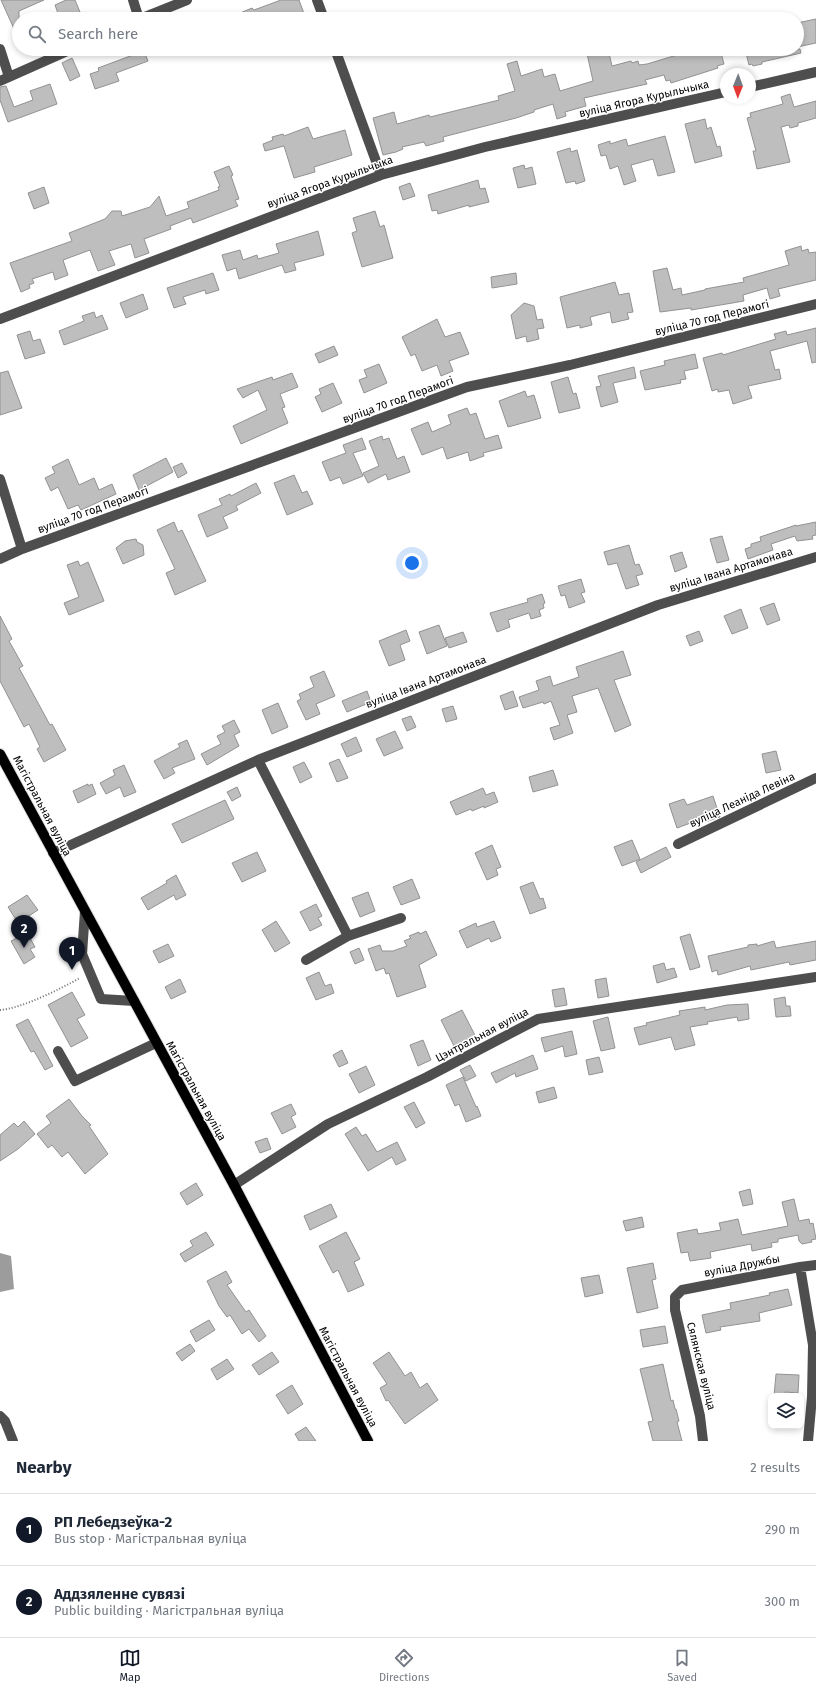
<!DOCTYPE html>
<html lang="en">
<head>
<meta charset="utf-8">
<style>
  body { margin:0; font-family:"Fira Sans",sans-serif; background:#f2f2f3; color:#1f2937 }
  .controls { position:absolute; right:12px; bottom:12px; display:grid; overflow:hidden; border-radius:8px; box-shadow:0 2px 6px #0003 }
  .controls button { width:36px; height:36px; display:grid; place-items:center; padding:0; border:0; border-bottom:1px solid #e0e1e3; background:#fff; color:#1f2937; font:20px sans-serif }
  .compass { position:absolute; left:720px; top:68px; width:36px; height:36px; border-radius:50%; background:#fff; box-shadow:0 2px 6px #0003; rotate:181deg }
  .you { position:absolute; left:412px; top:563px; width:14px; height:14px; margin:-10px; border:3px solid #fff; border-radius:50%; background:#1a73e8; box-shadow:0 0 0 6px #1a73e833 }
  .badge { display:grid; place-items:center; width:26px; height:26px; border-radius:50%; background:#111827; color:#fff; font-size:13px; font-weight:700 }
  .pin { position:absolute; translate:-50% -33px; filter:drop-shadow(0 1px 2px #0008) }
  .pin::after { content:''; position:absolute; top:21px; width:14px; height:12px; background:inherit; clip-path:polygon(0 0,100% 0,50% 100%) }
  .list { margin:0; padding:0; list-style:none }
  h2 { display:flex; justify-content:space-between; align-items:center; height:52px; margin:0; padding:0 16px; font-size:17px }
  h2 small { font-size:13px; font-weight:400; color:#747a83 }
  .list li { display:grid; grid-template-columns:26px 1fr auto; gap:12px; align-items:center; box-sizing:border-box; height:72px; padding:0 16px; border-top:1px solid #e0e1e3 }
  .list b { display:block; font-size:15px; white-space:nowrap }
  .list p { margin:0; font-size:13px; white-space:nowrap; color:#747a83 }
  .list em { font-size:13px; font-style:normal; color:#747a83 }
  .icon { flex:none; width:22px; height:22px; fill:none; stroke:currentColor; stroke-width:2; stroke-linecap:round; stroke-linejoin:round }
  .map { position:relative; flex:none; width:816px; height:1441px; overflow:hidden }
  .search { position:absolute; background:#fff; box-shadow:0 2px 6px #0003; left:12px; right:12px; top:12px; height:44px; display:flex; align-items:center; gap:10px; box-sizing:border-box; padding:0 14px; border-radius:22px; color:#747a83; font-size:15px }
  .sheet { height:196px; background:#fff }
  nav { display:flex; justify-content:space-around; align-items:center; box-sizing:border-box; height:56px; border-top:1px solid #e0e1e3; background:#fff; font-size:11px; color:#747a83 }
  nav a { display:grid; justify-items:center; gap:2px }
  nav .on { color:#111827 }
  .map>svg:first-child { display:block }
  .water { fill:#9c9c9c }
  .building { fill:#bebebe; stroke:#929292 }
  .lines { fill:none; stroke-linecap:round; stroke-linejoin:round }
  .major-casing { stroke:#dbdbdb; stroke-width:12 }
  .path { stroke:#707070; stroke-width:2; stroke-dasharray:1 2; stroke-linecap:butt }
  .minor { stroke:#4e4e4e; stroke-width:10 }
  .major { stroke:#000; stroke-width:10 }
  .labels { text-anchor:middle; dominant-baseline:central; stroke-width:3; stroke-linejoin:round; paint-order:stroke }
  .street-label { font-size:11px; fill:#000; stroke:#fff }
</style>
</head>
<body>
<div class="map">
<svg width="816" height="1441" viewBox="0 0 816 1441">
  <rect width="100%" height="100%" fill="#fff"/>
  <path class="water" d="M0 1253 11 1256 14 1289 0 1292Z"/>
  <path class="building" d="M1 0H44L19 11V40Z
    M66 0H75L80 12 60 19 55 5Z
    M281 0H299L306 19H226L252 8 254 10Z
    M816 19V43L797 47V23Z
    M130 49H143L148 61 116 73 119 81 95 89 90 74 99 71 98 68 133 55Z
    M586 49H608L612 66 631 61 632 63 638 61 639 65 647 64 697 49H720L724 64 717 66 718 68 671 83 670 80 666 81 664 75 645 80 647 84 584 98 586 106 565 112 566 116 557 119 553 104 534 110V112L516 118 443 137 444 141 426 146 424 142 402 147 403 149 396 152 383 155 373 118 394 112 397 124 429 115 430 117 499 100 498 96 515 91 507 64 517 61 521 76 542 69 544 77 555 74 560 91 593 81Z
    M745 49H800L801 53 762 62V64L753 66 752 64 749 65Z
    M72 58 80 76 70 81 62 63Z
    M50 84 57 104 8 122 0 100V87L6 86 14 107 33 100 30 91Z
    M790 94 794 107 816 101V118L798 123V126L790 128 789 125 781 127 790 162 757 169 753 151H756L747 118 751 117 750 113 783 104 781 97Z
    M705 119 707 129 711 127 717 147 720 146 722 156 695 163 685 124Z
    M308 127 313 139 345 130 352 155 314 167 315 172 294 178 284 146 265 151 263 144 273 140 272 137 283 134 284 136Z
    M665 136 675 172 658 176 653 159 631 165 636 181 624 185 618 166 610 169 606 155 601 156 598 145 610 141V144L626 139 628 146Z
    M570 148 571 152 577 150 585 181 576 184 575 181 566 183 557 152Z
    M524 165 525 169 532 167 536 184 518 188 513 168Z
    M229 166 233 175 231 176 239 199 235 200 238 206 193 223 191 218 170 226 171 229 144 239 149 253 135 258 131 244 109 251 115 265 98 271 90 250 63 260 68 275 55 280 53 272 32 279 34 283 29 285 30 288 21 292 10 263 72 241 69 233 105 219 112 211H121L122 216 150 207 159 196 166 216 189 208 187 202 219 190 218 187 220 186 214 172Z
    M478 180 480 189 485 188 489 202 469 207V205L438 214 437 210 432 211 428 195Z
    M410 183 415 196 403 200 399 187Z
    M44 187 49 203 34 209 28 193Z
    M375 211 380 227 384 225 393 258 362 267 352 233 357 231 353 218Z
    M318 231 324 255 294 263 296 270 285 273 282 265 239 279 236 268 227 271 222 255 240 250 243 260 257 255 258 259 279 253 276 244Z
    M801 246 802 251 808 249 809 253 816 252V280L778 289 780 296 770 299 767 288 743 295 744 301 691 310V308L660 312 653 271 667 268 673 290 681 288 682 295 705 290V289L744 282 743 278 789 265 785 251Z
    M213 273 219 290 206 294 205 290 183 297 186 304 174 308 167 288Z
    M516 273 517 284 492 288 491 277Z
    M615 282 619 295 629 293 633 312 627 313 629 319 612 323 610 312 590 317 592 325 580 328V325L567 328 560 297Z
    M143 294 148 309 126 318 120 303Z
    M524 303 534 306 537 320 542 319 544 328 537 329 539 339 527 342 526 336 516 339 511 315Z
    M94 312 96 318 102 315 108 329 64 345 59 331 84 321 82 316Z
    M437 319 445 337 460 332 469 354 449 361 453 371 441 376 437 365 422 371 415 354 411 356 402 337Z
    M816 328V362L812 363 807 341 770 351 775 370 779 369 781 379 748 386 752 398 733 404 729 390 718 392V389L712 391 703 358 722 353 723 355 776 339 774 334 786 331 787 335Z
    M30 331 33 341 40 339 45 353 25 359 17 335Z
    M334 346 338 355 319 363 315 354Z
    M695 354 698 368 684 371 686 379 680 380 681 383 645 390 640 371 665 365 664 361Z
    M379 364 387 383 364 393 359 380 367 377 364 370Z
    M634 367 636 378 613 383 618 402 601 407 596 387 601 386 598 376Z
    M8 371 22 408 0 415V373Z
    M292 373 298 387 280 394 285 407 282 408 288 423 241 444 233 426 267 410 258 390 243 398 237 389 272 377 273 380Z
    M568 377 573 394 576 393 580 408 559 413 551 382Z
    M333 383 342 403 322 412 315 397 321 394 319 389Z
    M525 391 527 397 534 395 541 418 508 427 499 401Z
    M467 408 470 415 476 413 485 439 498 435 502 448 483 453 484 456 470 461 468 452 447 459 443 447 422 455 411 429 428 422 432 432 451 424 448 415Z
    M382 436 383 440 389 438 397 459 404 456 410 472 388 480 386 474 368 483 363 473 379 466 369 441Z
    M362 438 366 449 353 453 363 476 343 484 340 477 330 481 322 462 346 453 343 445Z
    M166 458 173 472 139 490 133 475Z
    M68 459 79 485 94 478 99 490 112 484 116 494 81 510 78 505 68 509 58 487 51 491 45 478 55 473 52 467Z
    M182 463 187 473 178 478 173 467Z
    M294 475 302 493 307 491 313 504 287 515 274 483Z
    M256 483 261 493 236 506 238 510 223 517 228 528 207 537 198 515 222 505 219 499 230 494 231 496Z
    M174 522 178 532 182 530 206 581 175 595 166 573 175 569 157 530Z
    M816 522V535L812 536 813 539 797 541 795 536 771 544 773 550 748 559 745 549 751 547V544L761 541 760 537 796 525V526Z
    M722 536 729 560 717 563 710 539Z
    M136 539 137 542 143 545 144 555 123 564 116 548 125 541Z
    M629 545 635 565 639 564 643 574 636 576 639 585 626 589 617 563 608 565 604 552Z
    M682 552 687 567 675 572 670 556Z
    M78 561 80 566 88 562 104 601 69 615 64 603 79 597 67 565Z
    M581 579 585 592 581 593 585 602 569 608 565 595 561 596 558 586Z
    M542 594 545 603 543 604 544 608 539 610 541 616 531 619 529 613 508 620 510 627 497 632 490 613 528 602 527 599Z
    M774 603 780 620 767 625 760 608Z
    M741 609 748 628 732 634 724 616Z
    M0 616 12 639 9 641 23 666 19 668 50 725 52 724 66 750 44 762 37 749 40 747 29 724 24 727 0 681Z
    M439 625 447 646 427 654 419 632Z
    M406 630 410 641 400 645 405 660 389 666 379 641Z
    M699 631 703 641 690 646 686 636Z
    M463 632 467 642 449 648 445 638Z
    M623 651 631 675 614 680 631 725 615 732 598 688 572 696 577 712 567 715 573 733 554 740 550 728 560 725 551 701 544 704 543 702 523 708 519 697 539 690 536 681 550 676 553 686 579 677 576 667Z
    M324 671 335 696 316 704 320 714 306 720 297 701 301 699 299 694 314 687 310 677Z
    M367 691 371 702 347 712 342 701Z
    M513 691 518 706 505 710 500 696Z
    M278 703 288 727 272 734 262 710Z
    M453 706 457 719 446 722 442 709Z
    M411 716 416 727 407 731 402 719Z
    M234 720 240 732 234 735 239 746 207 765 201 754 221 744 217 736 225 732 222 726Z
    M395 731 403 748 384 756 376 739Z
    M356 737 362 751 347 757 341 744Z
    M187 740 195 759 172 768 175 773 164 779 154 761 180 747 178 744Z
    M776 751 781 770 766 773 762 754Z
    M339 759 348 778 337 782 329 763Z
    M304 762 312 777 300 783 293 767Z
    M124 765 136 792 124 797 120 787 106 794 100 783 115 775 113 770Z
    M553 770 558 785 533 792 529 777Z
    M88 784V786L92 784 96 794 78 803 73 791Z
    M237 787 241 796 232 801 227 792Z
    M483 788 486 795 494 792 498 802 484 808V806L472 811 471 809 456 815 450 802Z
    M713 796 720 817 705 822 704 818 677 828 669 804 684 799 687 805Z
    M225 800 234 819 182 843 172 824Z
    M632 840 640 859 622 866 614 847Z
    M492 845 501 867 496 869 498 875 487 880 475 853Z
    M666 847 671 857 641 873 636 862Z
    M257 852 266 871 242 882 232 863Z
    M176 875 186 895 176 900 174 895 148 910 141 898 167 883 166 881Z
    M412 879 420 898 401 905 393 887Z
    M533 882 540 899 543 898 546 908 530 914 520 887Z
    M368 892 375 911 360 917 352 898Z
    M27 895 38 910 18 923 8 907Z
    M316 904 322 916 318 918 322 925 310 931 300 912Z
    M276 921 290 943 275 952 262 930Z
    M494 921 501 938 491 942 489 938 467 948 459 931 476 923 477 927Z
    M426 931 437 955 419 965 426 987 397 997 389 973 386 974 384 968 376 971 368 949 380 945 382 951H393L407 946 404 941 411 938 409 936 419 932 420 934Z
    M690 934 700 967 690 970 680 937Z
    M23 935 26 940 30 938 35 947 30 949 35 957 24 964 11 941Z
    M774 941 776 948 816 941V960L790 965 789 962 751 970 750 966 718 975 717 970 712 972 708 956 748 947V945L757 944V946Z
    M168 944 174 956 159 963 153 951Z
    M359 948 364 960 355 964 350 952Z
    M664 963 666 970 674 968 677 977 657 983 653 966Z
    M319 972 325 986 331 984 334 993 316 1000 306 978Z
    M606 978 609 996 598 998 595 980Z
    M180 979 186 992 171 999 165 987Z
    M564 988 567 1005 555 1007 552 990Z
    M72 992 85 1015 77 1019 88 1038 71 1047 48 1005Z
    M785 997 786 1006H790L791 1016 776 1017 774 999Z
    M748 1004 749 1019 738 1021 737 1017 707 1022 708 1024 690 1027 695 1045 675 1050 671 1037 639 1045 634 1028 647 1025 646 1023 680 1015 679 1011 705 1007V1010L727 1005Z
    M462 1010 478 1041 457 1052 441 1020Z
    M608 1017 615 1048 601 1051 593 1021Z
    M28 1019 53 1066 45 1070 34 1051 31 1052 16 1025Z
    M572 1031 577 1054 565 1057 563 1046 545 1052 541 1038Z
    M423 1040 431 1060 418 1066 410 1045Z
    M342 1050 348 1063 339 1067 333 1055Z
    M533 1055 538 1069 516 1077 515 1073 496 1083 491 1073Z
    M599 1057 603 1072 589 1075 586 1060Z
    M470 1065 476 1076 466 1081 460 1070Z
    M366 1066 375 1085 359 1093 349 1074Z
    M463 1077 476 1107 477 1106 481 1116 466 1122 459 1104 455 1106 446 1085Z
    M554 1087 557 1098 539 1103 536 1092Z
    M69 1099 82 1116 91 1125 89 1126 108 1154 85 1174 68 1152 62 1157 52 1145 48 1148 37 1134 51 1123 46 1116Z
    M414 1102 425 1123 416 1128 404 1107Z
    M291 1104 296 1114 291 1117 296 1127 282 1134 271 1113Z
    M24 1121 35 1134 18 1149 0 1161V1135L14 1123 18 1127Z
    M356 1127 362 1136 366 1134 377 1152 397 1142 406 1160 396 1165 392 1157 368 1171 345 1134Z
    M267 1138 271 1149 260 1153 255 1142Z
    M196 1183 203 1195 187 1205 180 1193Z
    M750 1189 753 1204 743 1206 739 1192Z
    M794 1199 799 1221 809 1219 810 1224 813 1223 816 1239 811 1240 812 1242 802 1244 799 1241 798 1235 778 1239V1242L771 1243 772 1247 752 1251 751 1244 710 1252 711 1258 690 1261 688 1252 681 1253 677 1233 697 1229 698 1234 721 1230 719 1223 738 1219 742 1235 788 1226 782 1202Z
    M331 1204 337 1217 310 1230 304 1216Z
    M642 1217 644 1227 626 1231 623 1221Z
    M206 1232 214 1245 185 1262 180 1254 193 1246 190 1241Z
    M346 1232 360 1259 354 1262 364 1285 348 1292 338 1270 333 1273 319 1246Z
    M653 1263 656 1279 652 1280 658 1308 637 1313 627 1268Z
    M226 1271 232 1282 227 1285 246 1312 249 1310 266 1336 259 1342 249 1329 242 1334 230 1315 227 1317 219 1306 207 1281Z
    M599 1275 603 1293 585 1297 581 1278Z
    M788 1289 792 1305 759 1313 760 1321 720 1327 721 1330 706 1333 702 1315 731 1309 730 1303 770 1295 769 1293Z
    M209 1320 215 1330 196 1342 190 1331Z
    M665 1326 668 1343 643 1347 640 1330Z
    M190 1344 195 1351 182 1361 176 1353Z
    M272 1352 279 1362 259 1375 252 1365Z
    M389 1352 405 1376 411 1372 420 1388 427 1383 438 1400 405 1424 388 1400 386 1401 380 1388 387 1384 373 1363Z
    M227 1359 234 1369 217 1380 211 1369Z
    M663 1364 671 1401 673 1400 675 1409H676L679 1421 677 1422 682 1441H653L648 1422 653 1421 640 1369Z
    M776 1374 799 1375 798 1393 785 1392V1396H774Z
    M292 1385 303 1404 288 1414 276 1395Z
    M306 1427 316 1441H299L295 1434Z"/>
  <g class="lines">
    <defs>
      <path id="major" d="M0 754 234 1185 368 1441"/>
    </defs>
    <use href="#major" class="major-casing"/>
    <path class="path" d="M0 1010C23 1008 60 989 80 978"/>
    <path class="minor" d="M133 0 139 19
      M317 0 324 19
      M140 19 187 0
      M0 49 9 77
      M335 49 381 175
      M0 81 72 49
      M750 87 816 72
      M0 319 381 175 485 147 726 92
      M0 479 22 549
      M0 559 22 549 467 387 570 365 816 304
      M258 760 348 936 401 918
      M678 844 816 778
      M53 853 258 760 658 605 816 557
      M85 911 82 954 101 999 134 1001
      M306 960 348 936
      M58 1051 75 1081 156 1043
      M234 1185 328 1124 427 1077 538 1019 816 977
      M800 1267 813 1345 812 1397 808 1441
      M0 1416 5 1421 13 1441
      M703 1441 700 1416 675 1310V1297L682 1290 800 1267 816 1265"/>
    <use href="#major" class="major"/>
  </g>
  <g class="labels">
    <g class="street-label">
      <text transform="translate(644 99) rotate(-13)">вуліца Ягора Курыльчыка</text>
      <text transform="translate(330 182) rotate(-20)">вуліца Ягора Курыльчыка</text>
      <text transform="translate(712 318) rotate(-14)">вуліца 70 год Перамогі</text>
      <text transform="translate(398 400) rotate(-20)">вуліца 70 год Перамогі</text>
      <text transform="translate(93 510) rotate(-20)">вуліца 70 год Перамогі</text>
      <text transform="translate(731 570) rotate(-17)">вуліца Івана Артамонава</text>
      <text transform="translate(426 682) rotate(-21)">вуліца Івана Артамонава</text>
      <text transform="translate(742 800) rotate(-25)">вуліца Леаніда Левіна</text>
      <text transform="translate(42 806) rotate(62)">Магістральная вуліца</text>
      <text transform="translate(482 1035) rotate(-28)">Цэнтральная вуліца</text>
      <text transform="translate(196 1091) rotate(61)">Магістральная вуліца</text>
      <text transform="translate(742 1266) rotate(-11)">вуліца Дружбы</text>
      <text transform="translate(701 1366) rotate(76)">Сялянская вуліца</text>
      <text transform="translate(348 1377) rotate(62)">Магістральная вуліца</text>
    </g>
  </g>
</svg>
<div class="controls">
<button><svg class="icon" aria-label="layers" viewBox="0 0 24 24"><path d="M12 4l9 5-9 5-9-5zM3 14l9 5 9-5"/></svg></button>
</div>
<svg class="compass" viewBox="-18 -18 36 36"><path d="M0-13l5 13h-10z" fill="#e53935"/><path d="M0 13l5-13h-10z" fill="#747a83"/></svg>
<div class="you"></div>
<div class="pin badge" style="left:72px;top:970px">1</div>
<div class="pin badge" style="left:24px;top:948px">2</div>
<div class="search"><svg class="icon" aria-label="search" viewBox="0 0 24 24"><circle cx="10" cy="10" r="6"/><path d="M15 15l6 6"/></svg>Search here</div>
</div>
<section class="sheet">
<h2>Nearby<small>2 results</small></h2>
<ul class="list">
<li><span class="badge">1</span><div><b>РП Лебедзеўка-2</b><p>Bus stop · Магістральная вуліца</p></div><em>290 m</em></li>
<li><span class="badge">2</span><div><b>Аддзяленне сувязі</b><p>Public building · Магістральная вуліца</p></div><em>300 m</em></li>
</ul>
</section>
<nav>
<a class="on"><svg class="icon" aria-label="map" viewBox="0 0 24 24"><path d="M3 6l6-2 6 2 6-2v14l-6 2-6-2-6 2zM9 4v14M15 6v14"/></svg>Map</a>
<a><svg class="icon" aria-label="directions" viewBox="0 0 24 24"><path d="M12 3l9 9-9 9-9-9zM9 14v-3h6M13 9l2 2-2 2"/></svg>Directions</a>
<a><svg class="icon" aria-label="saved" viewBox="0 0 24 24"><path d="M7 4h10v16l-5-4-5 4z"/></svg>Saved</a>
</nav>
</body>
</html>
